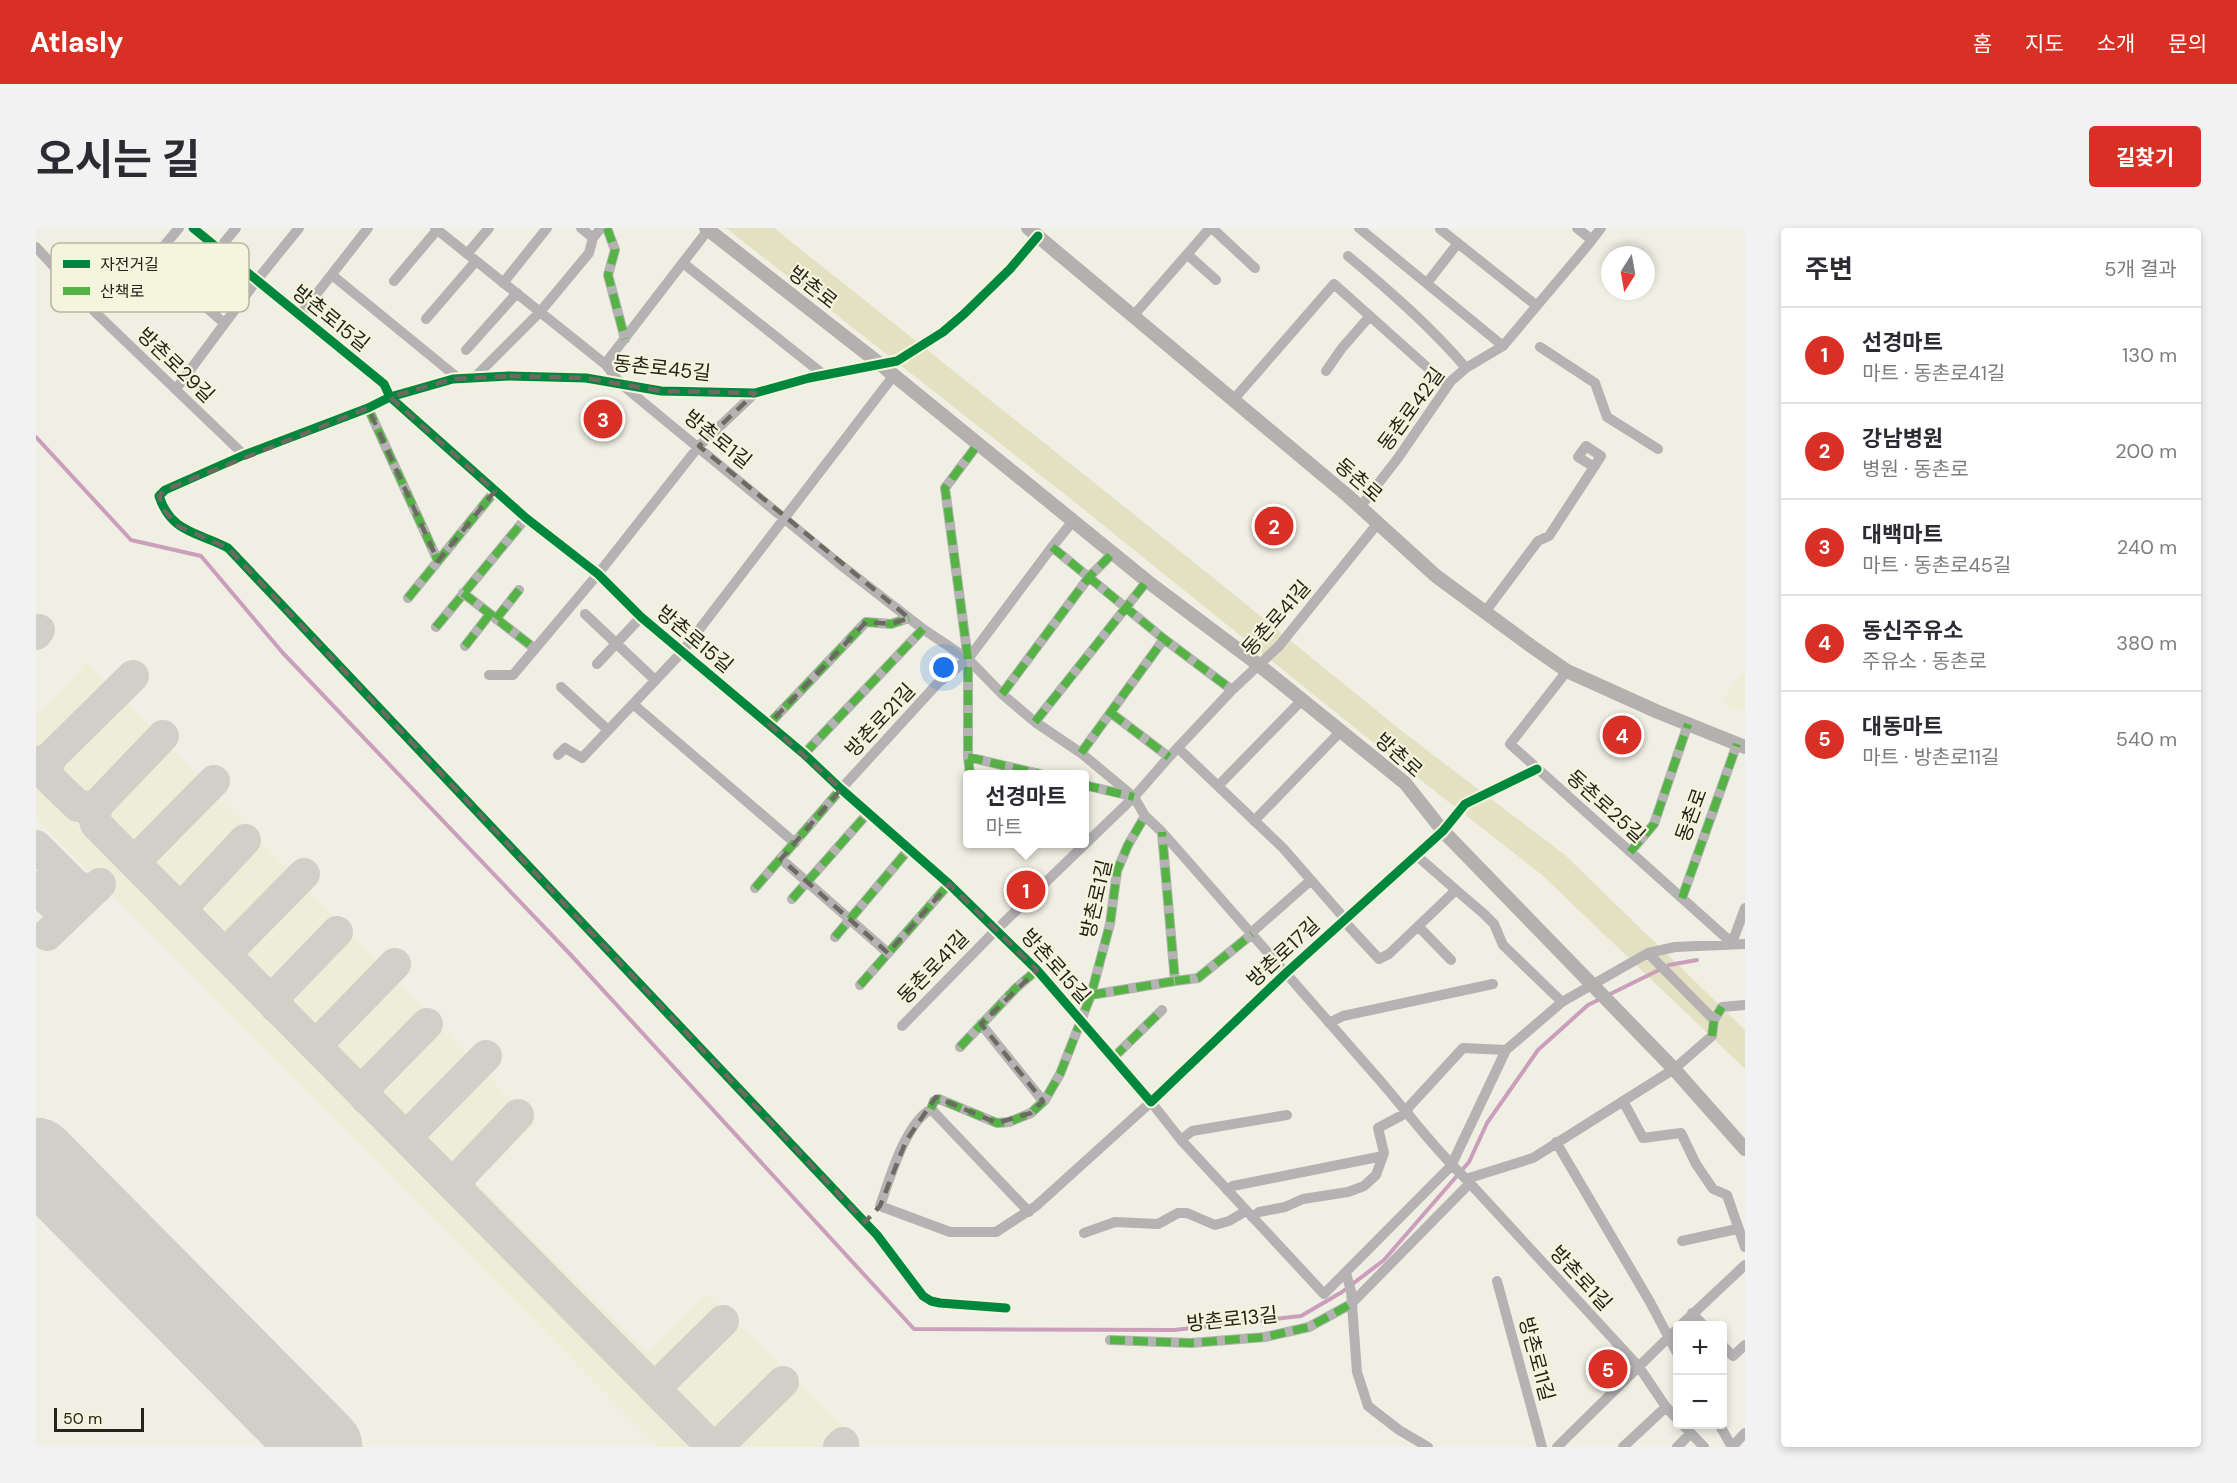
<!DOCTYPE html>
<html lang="ko">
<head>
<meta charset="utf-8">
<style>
  body { margin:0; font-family:"DM Sans","Noto Sans KR",sans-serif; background:#f2f2f3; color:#2b2b33 }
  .controls { position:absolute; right:18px; bottom:18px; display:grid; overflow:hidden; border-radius:6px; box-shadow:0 3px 9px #0003 }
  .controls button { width:54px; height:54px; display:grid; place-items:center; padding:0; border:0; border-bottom:2px solid #e1e1e2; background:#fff; color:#2b2b33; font:30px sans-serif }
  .compass { position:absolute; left:1565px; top:18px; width:54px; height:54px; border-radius:50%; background:#fff; box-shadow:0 3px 9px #0003; rotate:191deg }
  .scale { position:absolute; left:18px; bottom:15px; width:90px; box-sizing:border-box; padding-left:6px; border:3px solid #24241b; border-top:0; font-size:16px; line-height:21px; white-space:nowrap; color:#24241b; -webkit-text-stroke:4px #f5f4dd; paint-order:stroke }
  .you { position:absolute; left:908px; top:440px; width:21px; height:21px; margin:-15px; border:4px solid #fff; border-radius:50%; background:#1a73e8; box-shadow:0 0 0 9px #1a73e833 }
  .badge { display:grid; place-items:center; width:39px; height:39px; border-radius:50%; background:#d93025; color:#fff; font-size:20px; font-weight:700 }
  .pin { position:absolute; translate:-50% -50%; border:3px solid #fff; box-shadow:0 2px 6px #0006 }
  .popup { position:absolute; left:927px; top:542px; width:126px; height:78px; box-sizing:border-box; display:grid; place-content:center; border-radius:6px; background:#fff; filter:drop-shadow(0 2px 4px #0005); font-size:20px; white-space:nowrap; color:#7c7c81 }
  .popup b { font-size:22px; color:#2b2b33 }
  .popup::after { content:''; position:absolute; left:50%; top:100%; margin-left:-12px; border:12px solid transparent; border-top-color:#fff }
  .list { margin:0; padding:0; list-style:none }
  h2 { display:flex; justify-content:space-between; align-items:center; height:78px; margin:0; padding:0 24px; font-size:26px }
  h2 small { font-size:20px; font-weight:400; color:#7c7c81 }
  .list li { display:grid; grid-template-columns:39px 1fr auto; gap:18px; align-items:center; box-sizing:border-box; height:96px; padding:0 24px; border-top:2px solid #e1e1e2 }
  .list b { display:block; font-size:22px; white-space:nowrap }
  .list p { margin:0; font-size:20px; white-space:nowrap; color:#7c7c81 }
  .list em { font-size:20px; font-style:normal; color:#7c7c81 }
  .map { position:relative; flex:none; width:1709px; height:1219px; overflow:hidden; border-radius:6px }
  header { display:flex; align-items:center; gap:36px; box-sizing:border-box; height:84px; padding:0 30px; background:#d93025; color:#fff }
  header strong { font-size:28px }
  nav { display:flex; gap:33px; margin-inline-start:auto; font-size:21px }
  .intro { display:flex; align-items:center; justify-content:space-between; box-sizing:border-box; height:144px; padding:0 36px }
  h1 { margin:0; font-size:42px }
  .button { padding:15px 27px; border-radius:6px; background:#d93025; color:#fff; font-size:21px; font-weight:700 }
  main { display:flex; gap:36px; padding:0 36px }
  aside { flex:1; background:#fff; border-radius:6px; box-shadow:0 3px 9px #0003 }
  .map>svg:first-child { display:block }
  .built { fill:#eeedd7 }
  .green { fill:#e3e1c1 }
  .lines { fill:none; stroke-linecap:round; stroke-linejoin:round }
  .stream { stroke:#cb9fbc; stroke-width:4 }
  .taxiway { stroke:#d0d0c8; stroke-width:32 }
  .runway { stroke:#d0d0c8; stroke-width:81 }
  .street { stroke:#b4b2b2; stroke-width:10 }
  .secondary { stroke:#b3b0af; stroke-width:14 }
  .quiet { stroke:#55b245; stroke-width:8; stroke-dasharray:15 8; stroke-linecap:butt }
  .cycleway-casing { stroke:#f5f4dd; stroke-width:13 }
  .cycleway { stroke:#00873e; stroke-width:9 }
  .marked { fill:none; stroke:#6b6b61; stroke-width:4.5; stroke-dasharray:12 8; stroke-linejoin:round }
  .labels { text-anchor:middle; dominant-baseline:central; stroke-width:4.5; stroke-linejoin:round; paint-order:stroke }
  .street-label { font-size:20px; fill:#24241b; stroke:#f5f4dd }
  .key { fill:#f5f4dd; stroke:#b6b6a3; stroke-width:1.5 }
  .key-label { font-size:16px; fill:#24241b }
</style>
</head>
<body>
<header>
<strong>Atlasly</strong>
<nav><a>홈</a><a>지도</a><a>소개</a><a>문의</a></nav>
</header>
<div class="intro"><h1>오시는 길</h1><a class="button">길찾기</a></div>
<main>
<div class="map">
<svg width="1709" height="1219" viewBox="0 0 1709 1219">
  <rect width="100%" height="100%" fill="#efefe3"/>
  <path class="built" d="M51 434 498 896 440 955 611 1125 670 1066 828 1219H623L0 589V484L3 487Z
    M1709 442V484L1684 475Z"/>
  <path class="green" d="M690 0H738L1154 331 1367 504 1529 627 1709 802V841L1506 647 1354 528 1031 268Z"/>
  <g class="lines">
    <path class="stream" d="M0 209 95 312 165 328 246 424 533 725 878 1101 1138 1102 1265 1088 1306 1064 1348 1032 1433 934 1451 895 1502 822 1552 777 1633 737 1661 732"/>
    <path class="taxiway" d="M0 406 3 402
      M15 529 11 541 13 550 42 578 54 579 62 576 127 508
      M0 534 8 533 15 529 97 448
      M62 576 58 589 60 596 676 1219
      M0 618 40 658 50 661 60 660
      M106 626 178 553
      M0 659C13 672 21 687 41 678
      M149 686V679L153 672 209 612
      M11 707 64 656
      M196 719 268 646
      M240 779 243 764 301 704
      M287 810 359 736
      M330 870 333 855 391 796
      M378 901 450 828
      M422 962 425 947 482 887
      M631 1148 687 1093
      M692 1208 747 1154
      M803 1219 807 1215"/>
    <path class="runway" d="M0 930 286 1219"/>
    <path class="street" d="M143 0 116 32 188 95
      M157 0 348 156 354 169 490 290 562 346 605 389 768 526 805 561 913 656 1001 742 1115 874 1251 744 1407 603 1429 576 1501 541
      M399 0 569 136 585 156 801 334 887 401 932 431 966 466 999 494 1045 525 1098 569 1109 588 1126 604C1198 685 1269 767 1340 848 1370 882 1397 920 1430 951L1603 1139 1630 1179 1642 1192
      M545 0 557 10 565 0
      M571 0 579 22 572 47 589 111
      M1176 0 1219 40
      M1323 0 1467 118
      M1541 0 1556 12
      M1404 1 1501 78
      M0 19 60 85 208 227
      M183 21 200 0
      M431 26 453 0
      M1151 26 1180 52
      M1312 28C1354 63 1395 99 1430 140
      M647 35 788 147
      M296 47 422 150
      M358 53 401 2
      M467 55 511 0
      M1391 55 1422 15
      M264 87 332 0
      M1098 87 1174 0
      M390 91 440 33
      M1504 119 1559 155 1571 189 1622 221
      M430 122 481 65
      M569 136 672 2
      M1290 143 1306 120 1334 88
      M438 150 504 84 553 25 557 10
      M140 161 221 52 263 0
      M1198 171 1298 56 1411 157
      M332 180 402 333
      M1324 279 1362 230 1415 153 1430 140 1467 118 1552 17 1565 0
      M1016 319 1128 411 1196 462
      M427 365 498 420
      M372 370 459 263
      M1449 384 1502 313 1513 308 1558 239 1542 229 1550 218 1565 228 1558 239
      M549 386 619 452
      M460 391 483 362
      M400 399 490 290
      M429 418 454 386
      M561 436 605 389
      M1531 443 1474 516 1696 715 1709 680
      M453 447H477L562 346 663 218 719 165
      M525 459 572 502
      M966 466 1053 349 1077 325
      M1075 485 1133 529
      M999 494 1111 353
      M733 496 830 394 855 396 873 390
      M1142 520 1247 620 1309 691
      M1045 525 1128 411
      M768 526 887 401
      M522 527 529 520 546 530 597 476
      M932 529 1004 546
      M934 546 932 529V431L909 260 942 216
      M1048 557 1095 568
      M1182 558 1266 472
      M1218 593 1305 503
      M759 615 597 476 646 424 858 147
      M1594 624 1618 596 1652 496
      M745 631 852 725
      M719 660 805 561 902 455 932 431 1016 319 1037 293
      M1420 662 1448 686 1458 696 1467 717 1526 774
      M1646 670 1701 516
      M756 671 832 585
      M1308 693 1343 731 1353 726 1420 662 1380 627
      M1382 698 1415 732
      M1215 705 1275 652
      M799 709 873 621
      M1612 725 1678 792
      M1139 753 1162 750 1216 706
      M824 757 913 656
      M1055 767 1139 753 1126 605
      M1293 795 1307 788 1457 756
      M945 796 1007 873
      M866 798 961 701 1098 569 1133 529 1196 462 1243 418 1342 295
      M924 819 980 760 1001 742
      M1077 830 1126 782
      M1587 873 1607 910 1645 905 1660 936 1677 961 1691 967 1709 1019
      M895 881 898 873 903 871 961 895 973 894 995 885 1009 872 1024 846 1055 767 1074 696 1081 643 1092 617 1109 588
      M1370 882 1427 820 1470 822
      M1145 912 1156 903 1251 887
      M1520 914 1614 1074 1642 1127
      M1430 951 1497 930 1638 841 1676 808 1678 792 1686 779 1709 777
      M1191 962 1197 958 1347 928
      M993 984 895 881C869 896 854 950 844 978L914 1004H960L1000 978 1115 874 1145 912 1288 1066 1415 938 1470 822 1526 774 1612 725 1639 719 1709 716
      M1216 989 1223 984 1249 979 1267 971 1312 964 1328 958 1340 947 1348 925 1342 900 1372 884
      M1048 1005 1079 994 1122 996 1142 985H1151L1179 997 1193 993 1210 983
      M1646 1013 1701 1001
      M1310 1045 1315 1063 1321 1144 1332 1178 1363 1202 1392 1219
      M1461 1053 1506 1219
      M970 1080 904 1075 895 1073 887 1068 841 1007 192 320C162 304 135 305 123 268L129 262 208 227 332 180 354 169 417 151 473 148 550 150 625 163 719 165 773 150 861 133 907 104 928 86 974 41 1002 8
      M1656 1085 1668 1098
      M1644 1098 1709 1037
      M1074 1112 1155 1115 1229 1109 1273 1099 1315 1076 1434 955
      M1686 1117 1697 1128 1709 1117
      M1646 1196 1668 1219
      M1683 1196 1696 1219
      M1521 1219 1642 1100
      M1587 1219 1630 1179
      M1641 1219 1654 1206
      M1696 1219 1709 1205"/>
    <path class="secondary" d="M670 0 844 136 1111 353 1224 438 1369 555 1407 603 1638 841 1709 921
      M992 0 1312 268 1400 348 1495 418 1531 443 1622 484 1709 519"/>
    <path class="quiet" d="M571 0 579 22 572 47 589 111
      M332 180 402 333
      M1016 319 1128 411 1196 462
      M427 365 498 420
      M372 370 459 263
      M460 391 483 362
      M400 399 490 290
      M429 418 454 386
      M966 466 1053 349 1077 325
      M1075 485 1133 529
      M999 494 1111 353
      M733 496 830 394 855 396 873 390
      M1045 525 1128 411
      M768 526 887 401
      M932 529 1004 546
      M934 546 932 529V431L909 260 942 216
      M1048 557 1098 569
      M1594 624 1618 596 1652 496
      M719 660 805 561
      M1646 670 1701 516
      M756 671 832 585
      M799 709 873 621
      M1139 753 1162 750 1216 706
      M824 757 913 656
      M1055 767 1139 753 1126 604
      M1676 808 1678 792 1686 779
      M924 819 980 760 1001 742
      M1077 830 1126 782
      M895 881 898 873 903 871 961 895 973 894 995 885 1009 872 1024 846 1055 767 1074 696 1081 643 1092 617 1109 588
      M1074 1112 1155 1115 1229 1109 1273 1099 1315 1076"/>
    <defs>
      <path id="cycleway" d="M157 0 348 156 354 169 490 290 562 346 605 389 768 526 805 561 913 656 1001 742 1115 874 1251 744 1407 603 1429 576 1501 541
        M970 1080 904 1075 895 1073 887 1068 841 1007 192 320C162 304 135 305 123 268L129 262 208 227 332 180 354 169 417 151 473 148 550 150 625 163 719 165 773 150 861 133 907 104 928 86 974 41 1002 8"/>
    </defs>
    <use href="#cycleway" class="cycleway-casing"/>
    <use href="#cycleway" class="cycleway"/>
  </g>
  <path class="marked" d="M473 148 550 150 625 163 719 165 663 218 873 390 855 396 830 394 733 496 805 561 745 631 852 725 913 656 1001 742 945 796 1007 873 995 885 961 895 900 869 870 913 844 978 829 994 192 320 142 298 128 282 123 268 129 262 332 180 402 333 459 263 354 169 417 151Z"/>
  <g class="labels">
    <g class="street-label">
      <text transform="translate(777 59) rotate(38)">방촌로</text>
      <text transform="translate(295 90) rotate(39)">방촌로15길</text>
      <text transform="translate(140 137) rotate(44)">방촌로29길</text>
      <text transform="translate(626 140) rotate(6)">동촌로45길</text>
      <text transform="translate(1375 181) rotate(-54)">동촌로42길</text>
      <text transform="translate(682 211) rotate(39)">방촌로1길</text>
      <text transform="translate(1323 252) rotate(41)">동촌로</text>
      <text transform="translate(1240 390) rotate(-49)">동촌로41길</text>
      <text transform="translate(659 411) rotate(40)">방촌로15길</text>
      <text transform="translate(844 492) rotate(-47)">방촌로21길</text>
      <text transform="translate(1363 527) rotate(42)">방촌로</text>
      <text transform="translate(1570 578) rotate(42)">동촌로25길</text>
      <text transform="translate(1655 587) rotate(-70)">동촌로</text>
      <text transform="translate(1060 671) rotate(-77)">방촌로1길</text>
      <text transform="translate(1247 724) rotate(-43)">방촌로17길</text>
      <text transform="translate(1020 738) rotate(48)">방촌로15길</text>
      <text transform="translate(897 739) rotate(-46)">동촌로41길</text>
      <text transform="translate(1545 1050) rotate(47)">방촌로1길</text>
      <text transform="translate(1196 1091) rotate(-6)">방촌로13길</text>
      <text transform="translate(1501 1131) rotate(75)">방촌로11길</text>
    </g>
  </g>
  <rect x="15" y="15" width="198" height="69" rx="9" class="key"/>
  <rect x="27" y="32" width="27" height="8" fill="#00873e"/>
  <rect x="27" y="59" width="27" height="8" fill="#55b245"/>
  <g class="key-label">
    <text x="64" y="42">자전거길</text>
    <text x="64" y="69">산책로</text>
  </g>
</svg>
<div class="controls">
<button>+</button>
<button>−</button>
</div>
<svg class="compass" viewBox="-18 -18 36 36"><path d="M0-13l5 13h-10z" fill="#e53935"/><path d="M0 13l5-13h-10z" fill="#7c7c81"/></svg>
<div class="scale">50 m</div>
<div class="you"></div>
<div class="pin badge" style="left:990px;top:662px">1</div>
<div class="popup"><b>선경마트</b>마트</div>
<div class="pin badge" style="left:1238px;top:298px">2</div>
<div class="pin badge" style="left:567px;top:191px">3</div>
<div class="pin badge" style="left:1586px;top:507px">4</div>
<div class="pin badge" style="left:1572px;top:1141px">5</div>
</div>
<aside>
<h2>주변<small>5개 결과</small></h2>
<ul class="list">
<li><span class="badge">1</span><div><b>선경마트</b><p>마트 · 동촌로41길</p></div><em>130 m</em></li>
<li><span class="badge">2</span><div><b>강남병원</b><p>병원 · 동촌로</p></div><em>200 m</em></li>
<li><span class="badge">3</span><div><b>대백마트</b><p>마트 · 동촌로45길</p></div><em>240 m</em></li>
<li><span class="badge">4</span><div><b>동신주유소</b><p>주유소 · 동촌로</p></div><em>380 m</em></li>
<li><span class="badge">5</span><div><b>대동마트</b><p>마트 · 방촌로11길</p></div><em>540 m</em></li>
</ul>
</aside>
</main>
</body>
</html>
